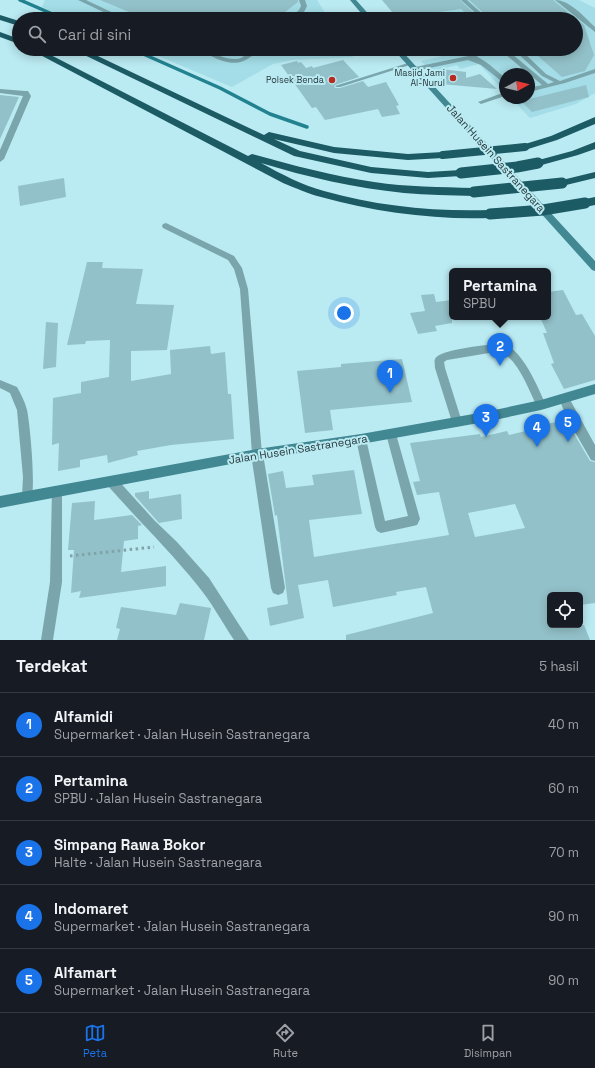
<!DOCTYPE html>
<html lang="id">
<head>
<meta charset="utf-8">
<style>
  body { margin:0; font-family:"Space Grotesk",sans-serif; background:#20242c; color:#f1f3f6 }
  .controls { position:absolute; right:12px; bottom:12px; display:grid; overflow:hidden; border-radius:6px; box-shadow:0 2px 10px #0003 }
  .controls button { width:36px; height:36px; display:grid; place-items:center; padding:0; border:0; border-bottom:1px solid #363941; background:#171b24; color:#f1f3f6; font:20px sans-serif }
  .compass { position:absolute; left:499px; top:68px; width:36px; height:36px; border-radius:50%; background:#171b24; box-shadow:0 2px 10px #0003; rotate:82deg }
  .you { position:absolute; left:344px; top:313px; width:14px; height:14px; margin:-10px; border:3px solid #fff; border-radius:50%; background:#1a73e8; box-shadow:0 0 0 6px #1a73e833 }
  .badge { display:grid; place-items:center; width:26px; height:26px; border-radius:50%; background:#1a73e8; color:#fff; font-size:13px; font-weight:700 }
  .pin { position:absolute; translate:-50% -33px; filter:drop-shadow(0 1px 2px #0008) }
  .pin::after { content:''; position:absolute; top:21px; width:14px; height:12px; background:inherit; clip-path:polygon(0 0,100% 0,50% 100%) }
  .popup { position:absolute; left:449px; top:268px; width:102px; height:52px; box-sizing:border-box; display:grid; place-content:center; border-radius:6px; background:#171b24; filter:drop-shadow(0 1px 3px #0005); font-size:13px; white-space:nowrap; color:#9ea1a6 }
  .popup b { font-size:15px; color:#f1f3f6 }
  .popup::after { content:''; position:absolute; left:50%; top:100%; margin-left:-8px; border:8px solid transparent; border-top-color:#171b24 }
  .list { margin:0; padding:0; list-style:none }
  h2 { display:flex; justify-content:space-between; align-items:center; height:52px; margin:0; padding:0 16px; font-size:17px }
  h2 small { font-size:13px; font-weight:400; color:#9ea1a6 }
  .list li { display:grid; grid-template-columns:26px 1fr auto; gap:12px; align-items:center; box-sizing:border-box; height:64px; padding:0 16px; border-top:1px solid #363941 }
  .list b { display:block; font-size:15px; white-space:nowrap }
  .list p { margin:0; font-size:13px; white-space:nowrap; color:#9ea1a6 }
  .list em { font-size:13px; font-style:normal; color:#9ea1a6 }
  .icon { flex:none; width:22px; height:22px; fill:none; stroke:currentColor; stroke-width:2; stroke-linecap:round; stroke-linejoin:round }
  .map { position:relative; flex:none; width:595px; height:640px; overflow:hidden }
  .search { position:absolute; background:#171b24; box-shadow:0 2px 10px #0003; left:12px; right:12px; top:12px; height:44px; display:flex; align-items:center; gap:10px; box-sizing:border-box; padding:0 14px; border-radius:22px; color:#9ea1a6; font-size:15px }
  .sheet { height:372px; background:#171b24 }
  nav { display:flex; justify-content:space-around; align-items:center; box-sizing:border-box; height:56px; border-top:1px solid #363941; background:#171b24; font-size:11px; color:#9ea1a6 }
  nav a { display:grid; justify-items:center; gap:2px }
  nav .on { color:#1a73e8 }
  .map>svg:first-child { display:block }
  .built { fill:#a4dde7 }
  .lines { fill:none; stroke-linecap:round; stroke-linejoin:round }
  .stream { stroke:#22828f; stroke-width:3.5 }
  .building { fill:#93c1c9; fill-rule:evenodd }
  .path { stroke:#7fa3a9; stroke-width:3; stroke-dasharray:2.5 3.5; stroke-linecap:butt }
  .service { fill:#7aa5ac; fill-rule:evenodd }
  .minor { fill:#7aa5ac; fill-rule:evenodd }
  .secondary { fill:#428893; fill-rule:evenodd }
  .motorway { fill:#1c5a64; fill-rule:evenodd }
  .motorway-bridge-far1 { stroke:#1c5a64; stroke-width:8 }
  .motorway-bridge { stroke:#1c5a64; stroke-width:11 }
  .poi-dot { fill:#b92b21; stroke:#baeaf2; stroke-width:1.5 }
  .labels { text-anchor:middle; dominant-baseline:central; stroke-width:4; stroke-linejoin:round; paint-order:stroke }
  .far-poi-label { font-size:9px; fill:#26393c; stroke:#baeaf2; text-anchor:end }
  .street-label { font-size:11px; fill:#26393c; stroke:#baeaf2 }
</style>
</head>
<body>
<div class="map">
<svg width="595" height="640" viewBox="0 0 595 640">
  <rect width="100%" height="100%" fill="#baeaf2"/>
  <path class="built" d="M45 0H317L329 19H70L42 7Z
    M434 0H579L595 8V93L576 104 530 118 511 98H529V74H505V92L479 64 460 69 457 65 431 72 421 61 447 55 442 49H576V19H434L424 9Z
    M142 49H348L353 57 292 60 273 64 232 87Z"/>
  <g class="lines">
    <path class="stream" d="M20 0 64 19
      M132 49 220 88 270 114 307 127"/>
  </g>
  <path class="building" d="M100 0H298V2L276 19H146Z
    M382 0H460L480 19H471L461 9 424 14 428 19H398Z
    M469 0H553L584 25 594 55 585 71 562 77 530 49H576V19H496L493 17H488Z
    M343 60 359 77 335 85 334 86 335 88H340L363 81 368 87 386 82 399 105 396 106 400 114 382 117 378 109 325 120 316 107 312 108 281 65 297 61 298 63 301 62 306 68 312 66 313 68Z
    M441 69 466 72V78L480 74 497 89 441 84Z
    M586 85 589 97 532 112 521 101Z
    M0 95 19 97 0 139Z
    M64 178 66 197 20 206 18 186Z
    M87 262H103L102 268 143 269 136 304 174 305 167 350 131 351V381L171 374 170 350 210 346 211 354 225 352 228 394H231L234 439 171 445 137 451 138 455 108 463 107 455 80 460V467L58 471 59 443 52 445 53 398 81 393V382L109 377 110 340 86 341 85 344 67 345Z
    M563 290 576 315 582 314 595 336V380L564 389 551 364 554 363 543 333H547L540 317H548V292Z
    M434 294 436 302 452 300V323L435 326 437 331 418 334 410 313 425 311 421 295Z
    M46 322 58 323 56 367 43 369Z
    M402 359 412 402 330 410 333 430 305 433 297 371 341 367V364Z
    M566 420 590 461 595 462V603L580 605V595H550V625H584L590 640H346V635L433 613 426 587 396 592 397 595 333 607 328 580 298 585 304 618 270 626 267 608 288 604 277 515 275 516 268 474 283 471 286 488 314 485 312 475 354 470 362 514 309 520 314 557 449 535 439 492 417 495 413 482 420 481 410 443 480 434 481 437 507 431 509 435 543 427 542 425ZM515 504 525 528 475 537 468 513Z
    M149 491V499L181 494 182 519 159 523 135 496V493Z
    M95 501 94 520 132 515 142 525 138 526V539L124 541 121 572 166 566V586L79 598 81 591 71 593 74 550H68L72 503Z
    M180 603 211 608 204 640H117L120 629 116 628 121 607 176 615Z"/>
  <g class="lines">
    <path class="path" d="M70 556 154 547"/>
    <path class="service" d="M78 0H86L126 19H118Z
      M299 0H305L307 6 304 12 296 19H289L299 10 301 6Z
      M461 0H467L488 19H482Z
      M555 0C570 0 584 17 595 27V32Z
      M197 49C210 49 220 59 234 59 246 60 247 49 259 49 244 66 231 66 211 56 206 54 201 52 197 49Z
      M463 49H469C477 58 481 58 490 65 495 69 500 74 505 78V84L481 65 468 60 415 71 412 69 415 67 468 56Z
      M499 49H506L548 84 554 82 542 76 513 49H520L546 74 560 81 595 69V73L565 83 529 92V88L542 85Z
      M408 63 413 64 340 87H336L335 86Z
      M505 92V96L481 104 478 102Z
      M166 223 234 256 242 268 248 289 262 454 261 457 257 459 253 457 252 454 240 289 234 269 228 260 163 228 162 226 163 224Z
      M502 343C523 350 537 386 546 405L544 408 541 409 538 408C528 389 520 363 501 351L447 360 444 362 445 368 462 422 461 425 457 427 453 425 435 368C435 365 434 361 435 359 439 349 490 345 502 343Z
      M0 380 17 387C21 394 25 402 27 410 30 424 36 488 31 500L27 501 23 500 22 496 23 477 17 410 10 393 0 388Z
      M391 429 395 431 396 434 420 519 417 525 413 526 381 533 377 531 375 527 356 439 357 436 361 434 365 436 366 439 385 521 408 516 386 434 387 431Z
      M57 486 61 487 62 491V582L53 640H41L50 582 52 491 53 487Z"/>
    <path class="minor" d="M0 89 25 91H28L31 96 4 159 0 162V150L23 96 0 93Z
      M564 394 568 396 595 445V461L591 460 568 420 559 399 560 396Z
      M257 449 261 450 263 454 285 588 283 593 278 595 273 593 271 588 251 454 253 450Z
      M112 476 116 478 155 521 177 542 209 578 249 640H234C222 622 212 603 198 586 170 551 138 520 108 486L106 482 108 478Z"/>
    <path class="secondary" d="M350 0H356L373 19H366Z
      M393 49H400L595 261V271L592 270Z
      M595 384V394L541 410 490 421 361 444 257 459 0 508V496L257 449 361 434 490 411 541 400Z"/>
    <path class="motorway" d="M0 15 19 21V26L0 20Z
      M0 32 19 39V44L0 37Z
      M29 49H39L248 156 252 154C292 165 332 176 374 182 407 187 440 187 474 188L478 189 479 192 478 195 474 196C451 195 427 195 404 193 355 188 307 177 261 163 281 174 302 185 324 191 376 206 436 212 490 210L494 211 495 214 494 217 490 218C434 220 375 212 321 197 308 194 296 188 283 183Z
      M72 49H83L264 135 269 132 334 147 408 154 443 152 448 155 443 158 408 160 334 153 274 139 300 151 371 167 428 172 461 170 466 173 461 176 428 178 371 173 294 156Z
      M595 117V124L557 140 525 150 520 147 522 145 551 136Z
      M595 142V149L578 155 538 166 533 163 535 161 572 151Z
      M595 172V178L562 186 557 183 558 181Z
      M595 197V205L585 207 581 206 580 203 581 200Z"/>
    <path class="motorway-bridge-far1" d="M443 155 525 147"/>
    <path class="motorway-bridge" d="M461 173 517 167 538 163
      M474 192 562 183
      M490 214 543 210 585 203"/>
  </g>
  <g class="poi-dot">
    <circle cx="453" cy="78" r="4"/>
    <circle cx="332" cy="80" r="4"/>
  </g>
  <g class="labels">
    <g class="far-poi-label">
      <text x="445" y="73">Masjid Jami<tspan x="445" dy="10">Al-Nurul</tspan></text>
      <text x="324" y="80">Polsek Benda</text>
    </g>
    <g class="street-label">
      <text transform="translate(496 158) rotate(48)">Jalan Husein Sastranegara</text>
      <text transform="translate(298 449) rotate(-9)">Jalan Husein Sastranegara</text>
    </g>
  </g>
</svg>
<div class="controls">
<button><svg class="icon" aria-label="locate" viewBox="0 0 24 24"><circle cx="12" cy="12" r="6"/><path d="M12 2v4M12 18v4M2 12h4M18 12h4"/></svg></button>
</div>
<svg class="compass" viewBox="-18 -18 36 36"><path d="M0-13l5 13h-10z" fill="#e53935"/><path d="M0 13l5-13h-10z" fill="#9ea1a6"/></svg>
<div class="you"></div>
<div class="pin badge" style="left:390px;top:393px">1</div>
<div class="pin badge" style="left:500px;top:366px">2</div>
<div class="popup"><b>Pertamina</b>SPBU</div>
<div class="pin badge" style="left:486px;top:437px">3</div>
<div class="pin badge" style="left:537px;top:447px">4</div>
<div class="pin badge" style="left:568px;top:442px">5</div>
<div class="search"><svg class="icon" aria-label="search" viewBox="0 0 24 24"><circle cx="10" cy="10" r="6"/><path d="M15 15l6 6"/></svg>Cari di sini</div>
</div>
<section class="sheet">
<h2>Terdekat<small>5 hasil</small></h2>
<ul class="list">
<li><span class="badge">1</span><div><b>Alfamidi</b><p>Supermarket · Jalan Husein Sastranegara</p></div><em>40 m</em></li>
<li><span class="badge">2</span><div><b>Pertamina</b><p>SPBU · Jalan Husein Sastranegara</p></div><em>60 m</em></li>
<li><span class="badge">3</span><div><b>Simpang Rawa Bokor</b><p>Halte · Jalan Husein Sastranegara</p></div><em>70 m</em></li>
<li><span class="badge">4</span><div><b>Indomaret</b><p>Supermarket · Jalan Husein Sastranegara</p></div><em>90 m</em></li>
<li><span class="badge">5</span><div><b>Alfamart</b><p>Supermarket · Jalan Husein Sastranegara</p></div><em>90 m</em></li>
</ul>
</section>
<nav>
<a class="on"><svg class="icon" aria-label="map" viewBox="0 0 24 24"><path d="M3 6l6-2 6 2 6-2v14l-6 2-6-2-6 2zM9 4v14M15 6v14"/></svg>Peta</a>
<a><svg class="icon" aria-label="directions" viewBox="0 0 24 24"><path d="M12 3l9 9-9 9-9-9zM9 14v-3h6M13 9l2 2-2 2"/></svg>Rute</a>
<a><svg class="icon" aria-label="saved" viewBox="0 0 24 24"><path d="M7 4h10v16l-5-4-5 4z"/></svg>Disimpan</a>
</nav>
</body>
</html>
